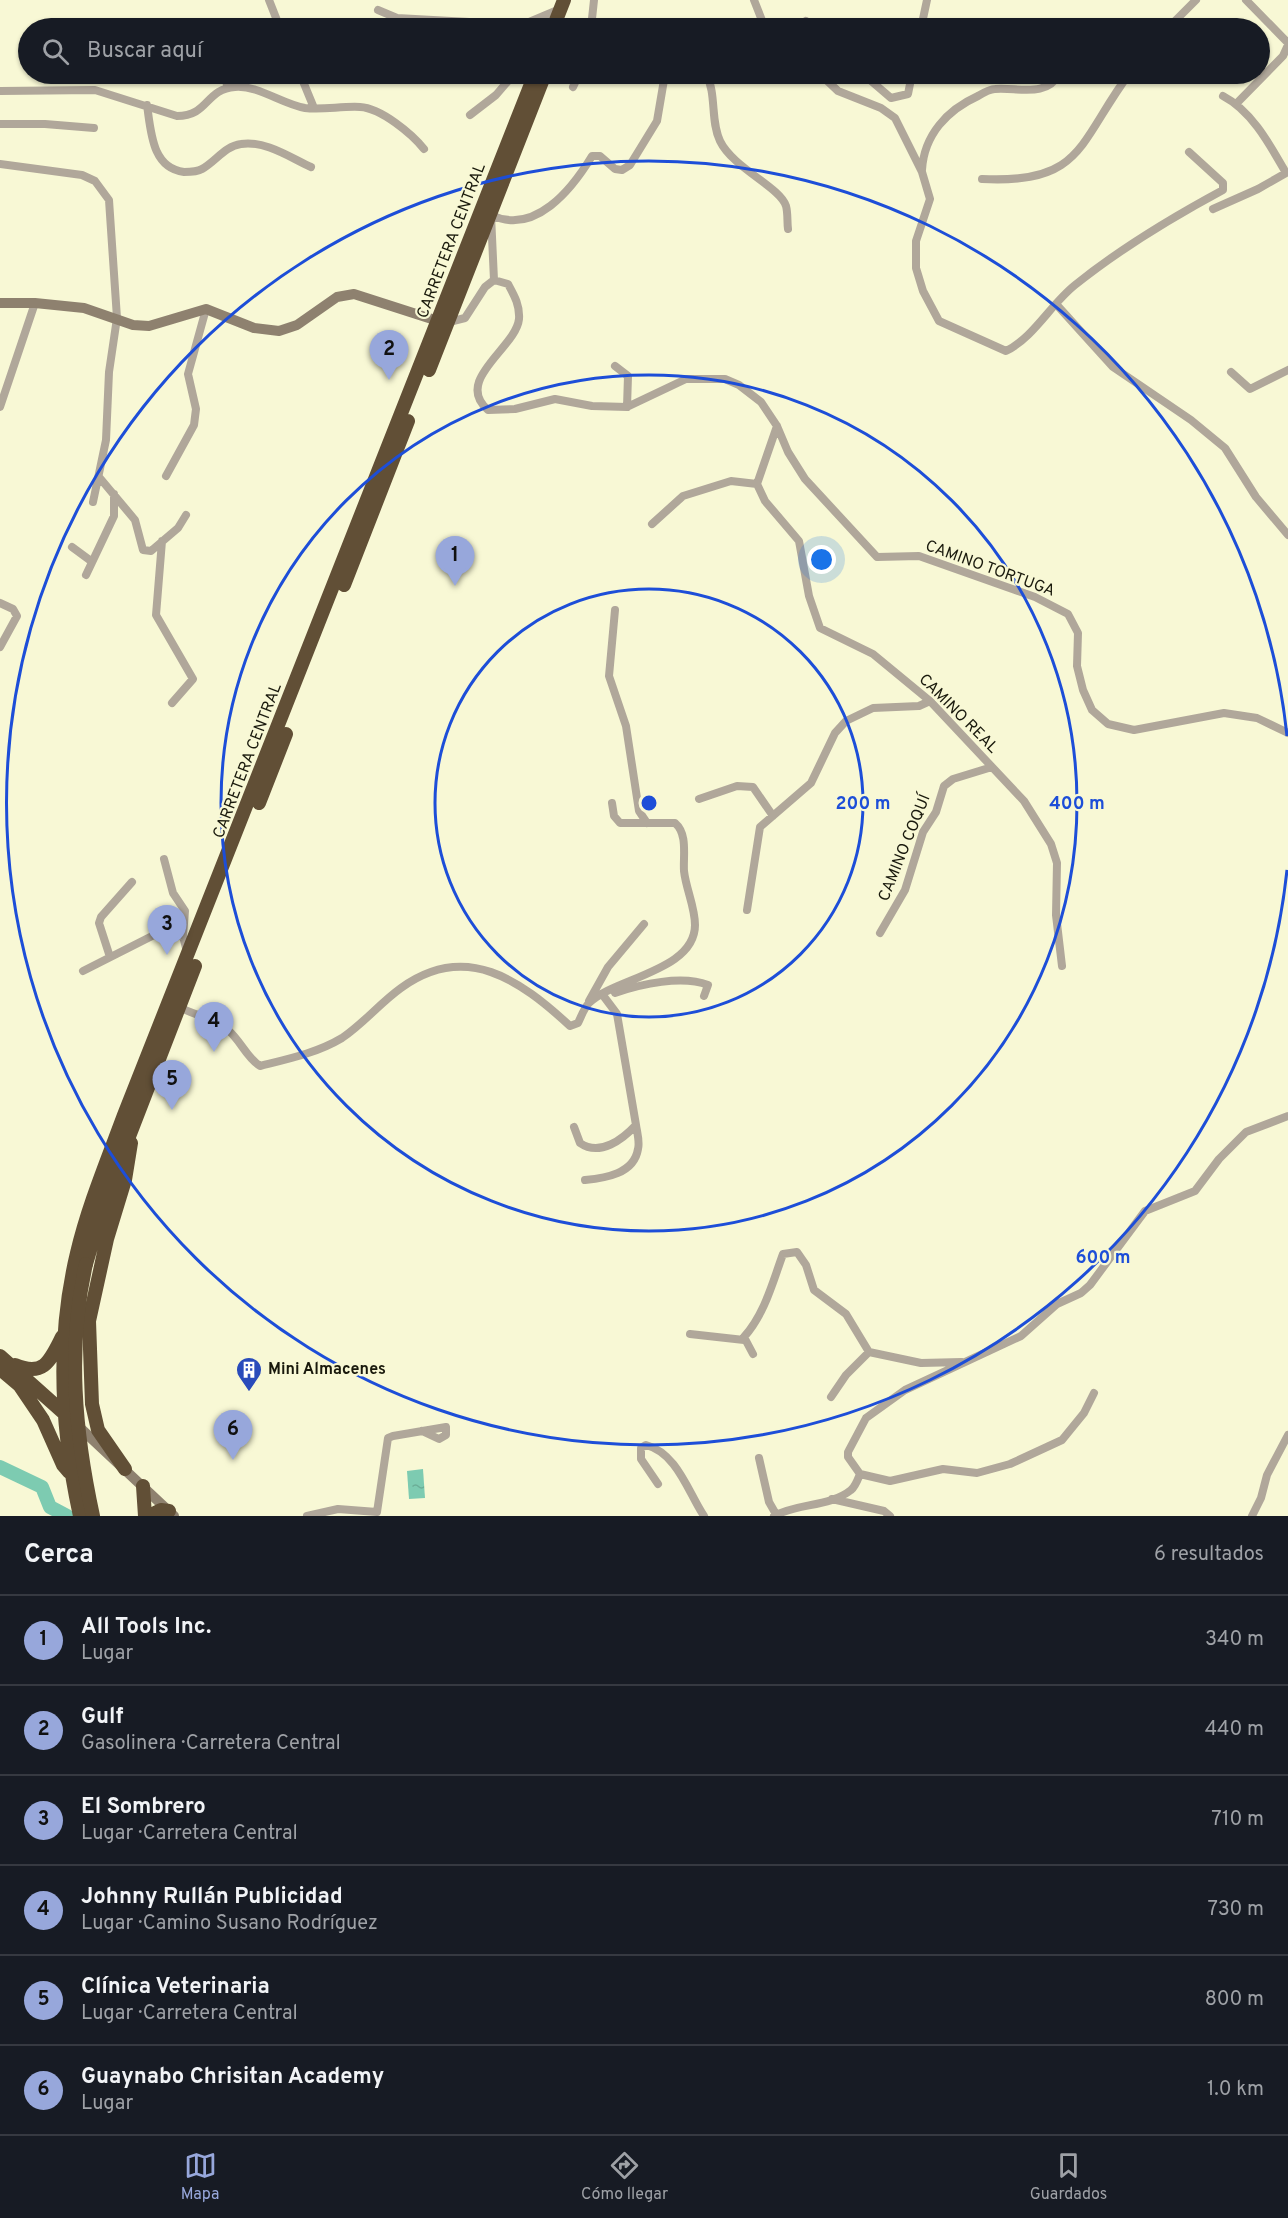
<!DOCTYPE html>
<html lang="es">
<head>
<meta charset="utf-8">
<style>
  body { margin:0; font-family:Overpass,sans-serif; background:#242831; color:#f1f3f6 }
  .you { position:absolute; left:822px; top:560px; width:21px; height:21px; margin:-15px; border:4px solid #fff; border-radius:50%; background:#1a73e8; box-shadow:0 0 0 9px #1a73e833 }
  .badge { display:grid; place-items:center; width:39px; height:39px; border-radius:50%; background:#97a7db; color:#111; font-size:20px; font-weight:700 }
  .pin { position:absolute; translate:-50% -50px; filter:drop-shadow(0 2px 3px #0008) }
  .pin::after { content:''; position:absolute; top:32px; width:21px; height:18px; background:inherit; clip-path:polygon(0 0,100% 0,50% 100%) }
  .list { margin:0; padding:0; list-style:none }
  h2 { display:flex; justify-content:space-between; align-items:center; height:78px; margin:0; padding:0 24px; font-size:26px }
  h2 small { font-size:20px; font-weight:400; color:#9ea1a6 }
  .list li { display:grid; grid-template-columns:39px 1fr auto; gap:18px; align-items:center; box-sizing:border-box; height:90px; padding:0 24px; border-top:2px solid #363941 }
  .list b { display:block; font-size:22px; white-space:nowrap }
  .list p { margin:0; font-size:20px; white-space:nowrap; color:#9ea1a6 }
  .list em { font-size:20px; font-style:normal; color:#9ea1a6 }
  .icon { flex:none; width:33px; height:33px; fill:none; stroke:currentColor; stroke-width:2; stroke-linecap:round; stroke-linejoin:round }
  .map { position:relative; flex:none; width:1288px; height:1516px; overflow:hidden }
  .search { position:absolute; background:#171b24; box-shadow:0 2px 4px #0004; left:18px; right:18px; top:18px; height:66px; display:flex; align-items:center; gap:15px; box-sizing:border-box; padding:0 21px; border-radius:33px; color:#9ea1a6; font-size:22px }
  .sheet { height:618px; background:#171b24 }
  nav { display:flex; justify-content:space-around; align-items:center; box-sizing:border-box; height:84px; border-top:2px solid #363941; background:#171b24; font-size:16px; color:#9ea1a6 }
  nav a { display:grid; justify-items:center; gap:3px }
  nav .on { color:#97a7db }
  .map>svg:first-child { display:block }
  .water { fill:url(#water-ripples) }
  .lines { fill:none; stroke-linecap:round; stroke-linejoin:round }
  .river { stroke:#7dcbb1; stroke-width:14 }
  .street { stroke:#b0a79a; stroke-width:8 }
  .secondary { stroke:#8e816f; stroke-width:10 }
  .highway { stroke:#614f36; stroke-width:14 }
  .highway-bridge { stroke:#614f36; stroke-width:14 }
  .ring { fill:none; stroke:#1d4ed8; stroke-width:3 }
  .labels { text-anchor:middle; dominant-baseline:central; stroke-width:4.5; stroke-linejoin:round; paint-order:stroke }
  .street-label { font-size:16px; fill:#19190c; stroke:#f8f8d5 }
  .poi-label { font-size:16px; font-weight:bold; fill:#19190c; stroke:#f8f8d5; text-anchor:start }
  .centre { fill:#1d4ed8; stroke:#f8f8d5; stroke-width:3 }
  .ring-label { font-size:18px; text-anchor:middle; font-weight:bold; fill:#1d4ed8; stroke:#f8f8d5; stroke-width:4.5; stroke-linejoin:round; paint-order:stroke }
</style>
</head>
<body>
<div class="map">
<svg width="1288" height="1516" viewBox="0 0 1288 1516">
  <defs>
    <pattern id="water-ripples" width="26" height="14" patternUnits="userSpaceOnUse" patternTransform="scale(1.5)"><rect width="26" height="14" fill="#7dcbb1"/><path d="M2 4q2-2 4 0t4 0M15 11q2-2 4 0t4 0" fill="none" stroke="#6bae97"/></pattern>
  </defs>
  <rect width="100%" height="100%" fill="#f8f8d5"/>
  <path class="water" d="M423 1469 425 1498 409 1499 407 1471Z"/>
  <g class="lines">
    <path class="river" d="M0 1467 42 1487 50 1507 67 1516"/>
    <path class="street" d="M269 0 280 28
      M754 0 765 28
      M1246 0 1288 43
      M378 10 397 18 522 25 560 9
      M449 28 500 26
      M591 28 594 0
      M803 28 806 21
      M921 28 927 0
      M1168 28 1196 0
      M226 74 227 88
      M300 74 314 108
      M706 74C717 94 710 120 720 141 733 168 780 187 786 206 788 213 787 222 788 229
      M820 74 838 91 881 108 895 118 922 172 930 199 916 241V268L923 291 939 321 1006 351C1034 337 1050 305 1075 285 1121 248 1171 218 1223 190V183L1189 152
      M863 74 891 98 908 94 912 74
      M573 87 579 74
      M0 91 95 90 177 116C209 116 205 89 235 87 258 85 282 104 305 108 323 110 342 106 360 107 381 108 412 134 424 149
      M1237 103 1283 56 1288 45
      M147 105C151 132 152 168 184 172 190 172 197 172 202 169 216 161 225 146 241 144 265 140 291 158 311 167
      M470 115 496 95 514 74
      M0 124H45L94 128
      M0 164 82 175 95 181 109 200 117 318 109 372 106 440 93 502
      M922 170C924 135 947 110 978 96 983 93 990 89 995 89 1017 87 1047 98 1059 74
      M982 179C1083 184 1078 143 1129 74
      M1213 209 1258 189 1286 173C1270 145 1252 111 1223 96
      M494 280 508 284C514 295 520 305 519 319 516 348 453 380 488 410L515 409 555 399 592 406 627 407 686 379H725L739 385 761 402 777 426 788 452 805 479 877 557 919 556 1035 597 1068 614 1078 633 1077 666 1083 690 1092 710 1108 724 1134 730 1224 713 1257 718 1288 733
      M494 280 491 215C535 236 572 189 592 156H600L615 169 622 170 630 165 657 121 665 74
      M1056 304 1113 367 1191 420 1225 448 1256 497 1288 535
      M445 323 465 318 485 287 494 280
      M615 366 628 376 627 407
      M1231 372 1250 389 1288 370
      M0 407 35 303
      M777 426 757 484 765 501 799 541 809 596 820 628 873 654 930 701 1024 801 1051 844 1057 863 1056 915 1062 966
      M166 476 194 425 196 409 188 374 206 309
      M99 477 135 520 143 550 151 551 178 528 186 515
      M652 524 683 496 731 481 757 484
      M162 541 156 615 193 679 172 703
      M72 547 91 561
      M86 575 114 516V494
      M0 603 13 609 17 616 0 647
      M615 610 609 676 626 726 639 811 647 823
      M699 799 737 786 753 787 773 816
      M164 859 173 893 185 911 183 936 187 952
      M747 910 760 827 811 783 835 733 846 721 873 708 919 706 930 701
      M880 933 905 890 923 832 936 812 944 786 953 779 992 767
      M110 957 99 923 101 917 132 882
      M83 971 160 932 183 936
      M615 993C641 984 682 975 708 985L704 996
      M589 1001 608 967 644 924
      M179 1007C194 1015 215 1019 228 1030 241 1041 246 1057 260 1066 288 1059 317 1053 342 1038 363 1024 380 1003 401 988 466 941 520 980 570 1026L578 1023C581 1017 584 1008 589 1003 614 978 695 971 695 925 695 907 686 889 684 871 683 856 688 834 675 823H620L614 816 612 803
      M574 1127 580 1143C600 1157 623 1139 636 1125L617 1014 602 994
      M585 1180C605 1178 634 1174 638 1149 640 1142 637 1132 636 1125
      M690 1334 744 1340
      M753 1354 744 1337C765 1313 772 1284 783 1254L797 1252 806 1265 814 1290 846 1314 869 1352 921 1363 962 1362
      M1094 1393 1084 1413 1062 1440 1010 1464 977 1473 943 1469 890 1481 860 1474 848 1457V1452L866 1418 905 1390 1021 1336 1057 1304 1081 1293 1090 1285 1145 1211 1195 1191 1219 1159 1246 1132 1288 1116
      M831 1397 846 1375 869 1352
      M759 1458 769 1502 777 1516
      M658 1484 641 1459V1448L646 1445C677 1453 688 1492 704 1516
      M832 1499 884 1511 890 1516
      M307 1516 338 1509 377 1512 388 1438 393 1436 446 1427V1435L439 1439 422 1431
      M774 1516C797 1503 830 1507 851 1490 855 1487 858 1479 860 1474
      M1252 1516 1261 1498 1267 1475 1288 1435"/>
    <path class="secondary" d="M0 303H35L84 308 133 325 149 326 206 309 254 328 279 331 297 325 337 297 354 294 438 321
      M76 1424 174 1516"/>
    <path class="highway" d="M553 28 564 0
      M429 370 545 74
      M344 585 408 421
      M259 803 286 734
      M86 1264 106 1196 195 966
      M0 1356 65 1414
      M15 1365C44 1377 50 1361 62 1337
      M0 1369 24 1389
      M18 1383 43 1420 63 1465 69 1472
      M125 1469 98 1430 92 1404 89 1321 107 1239 125 1180 131 1143
      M143 1486 145 1516
      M80 1516C61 1430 56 1340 77 1253 88 1206 107 1161 124 1115L535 74
      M149 1516 161 1510 169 1511"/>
    <path class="highway-bridge" d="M86 1264C67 1348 75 1433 93 1516"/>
  </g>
  <g class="ring">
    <circle cx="649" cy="803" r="214"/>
    <circle cx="649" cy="803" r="428"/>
    <path d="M1287 870A642 642 0 1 1 1287 736"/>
  </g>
  <defs>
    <symbol id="building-pin" viewBox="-11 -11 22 30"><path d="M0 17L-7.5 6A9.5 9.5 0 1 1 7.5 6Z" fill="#294bbb" stroke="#f8f8d5"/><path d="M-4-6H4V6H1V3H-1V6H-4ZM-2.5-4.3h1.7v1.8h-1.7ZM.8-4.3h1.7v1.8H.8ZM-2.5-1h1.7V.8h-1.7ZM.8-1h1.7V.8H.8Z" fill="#fff"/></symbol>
  </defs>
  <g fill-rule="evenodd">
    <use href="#building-pin" x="234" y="1355" width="30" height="40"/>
  </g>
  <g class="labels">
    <g class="street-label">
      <text transform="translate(452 241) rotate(-69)">CARRETERA CENTRAL</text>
      <text transform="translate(990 569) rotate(20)">CAMINO TORTUGA</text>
      <text transform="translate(958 714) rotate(45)">CAMINO REAL</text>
      <text transform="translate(248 761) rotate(-69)">CARRETERA CENTRAL</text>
      <text transform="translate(905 848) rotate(-68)">CAMINO COQUÍ</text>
    </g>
    <g class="poi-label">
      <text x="268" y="1370">Mini Almacenes</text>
    </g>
  </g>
  <circle cx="649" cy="803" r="9" class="centre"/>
  <g class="ring-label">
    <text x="863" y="809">200 m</text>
    <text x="1077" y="809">400 m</text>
    <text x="1103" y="1263">600 m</text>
  </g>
</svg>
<div class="you"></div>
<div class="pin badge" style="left:455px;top:586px">1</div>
<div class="pin badge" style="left:389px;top:380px">2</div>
<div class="pin badge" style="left:167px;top:955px">3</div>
<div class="pin badge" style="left:214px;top:1052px">4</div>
<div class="pin badge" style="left:172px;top:1110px">5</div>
<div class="pin badge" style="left:233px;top:1460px">6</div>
<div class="search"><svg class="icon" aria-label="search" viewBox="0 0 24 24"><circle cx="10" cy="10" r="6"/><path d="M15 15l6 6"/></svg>Buscar aquí</div>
</div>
<section class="sheet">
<h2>Cerca<small>6 resultados</small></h2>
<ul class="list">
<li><span class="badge">1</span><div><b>All Tools Inc.</b><p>Lugar</p></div><em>340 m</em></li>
<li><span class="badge">2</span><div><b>Gulf</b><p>Gasolinera · Carretera Central</p></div><em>440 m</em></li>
<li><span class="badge">3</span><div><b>El Sombrero</b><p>Lugar · Carretera Central</p></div><em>710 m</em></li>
<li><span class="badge">4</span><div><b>Johnny Rullán Publicidad</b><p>Lugar · Camino Susano Rodríguez</p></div><em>730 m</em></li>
<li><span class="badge">5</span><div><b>Clínica Veterinaria</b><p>Lugar · Carretera Central</p></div><em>800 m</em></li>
<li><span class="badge">6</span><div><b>Guaynabo Chrisitan Academy</b><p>Lugar</p></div><em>1.0 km</em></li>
</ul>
</section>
<nav>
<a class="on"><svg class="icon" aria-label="map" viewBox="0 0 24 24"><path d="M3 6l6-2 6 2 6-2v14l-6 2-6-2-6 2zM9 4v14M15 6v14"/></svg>Mapa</a>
<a><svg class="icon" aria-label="directions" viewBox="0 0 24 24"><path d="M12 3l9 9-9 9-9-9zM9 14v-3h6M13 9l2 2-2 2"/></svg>Cómo llegar</a>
<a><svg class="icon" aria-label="saved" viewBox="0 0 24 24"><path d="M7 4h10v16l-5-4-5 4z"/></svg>Guardados</a>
</nav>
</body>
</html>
